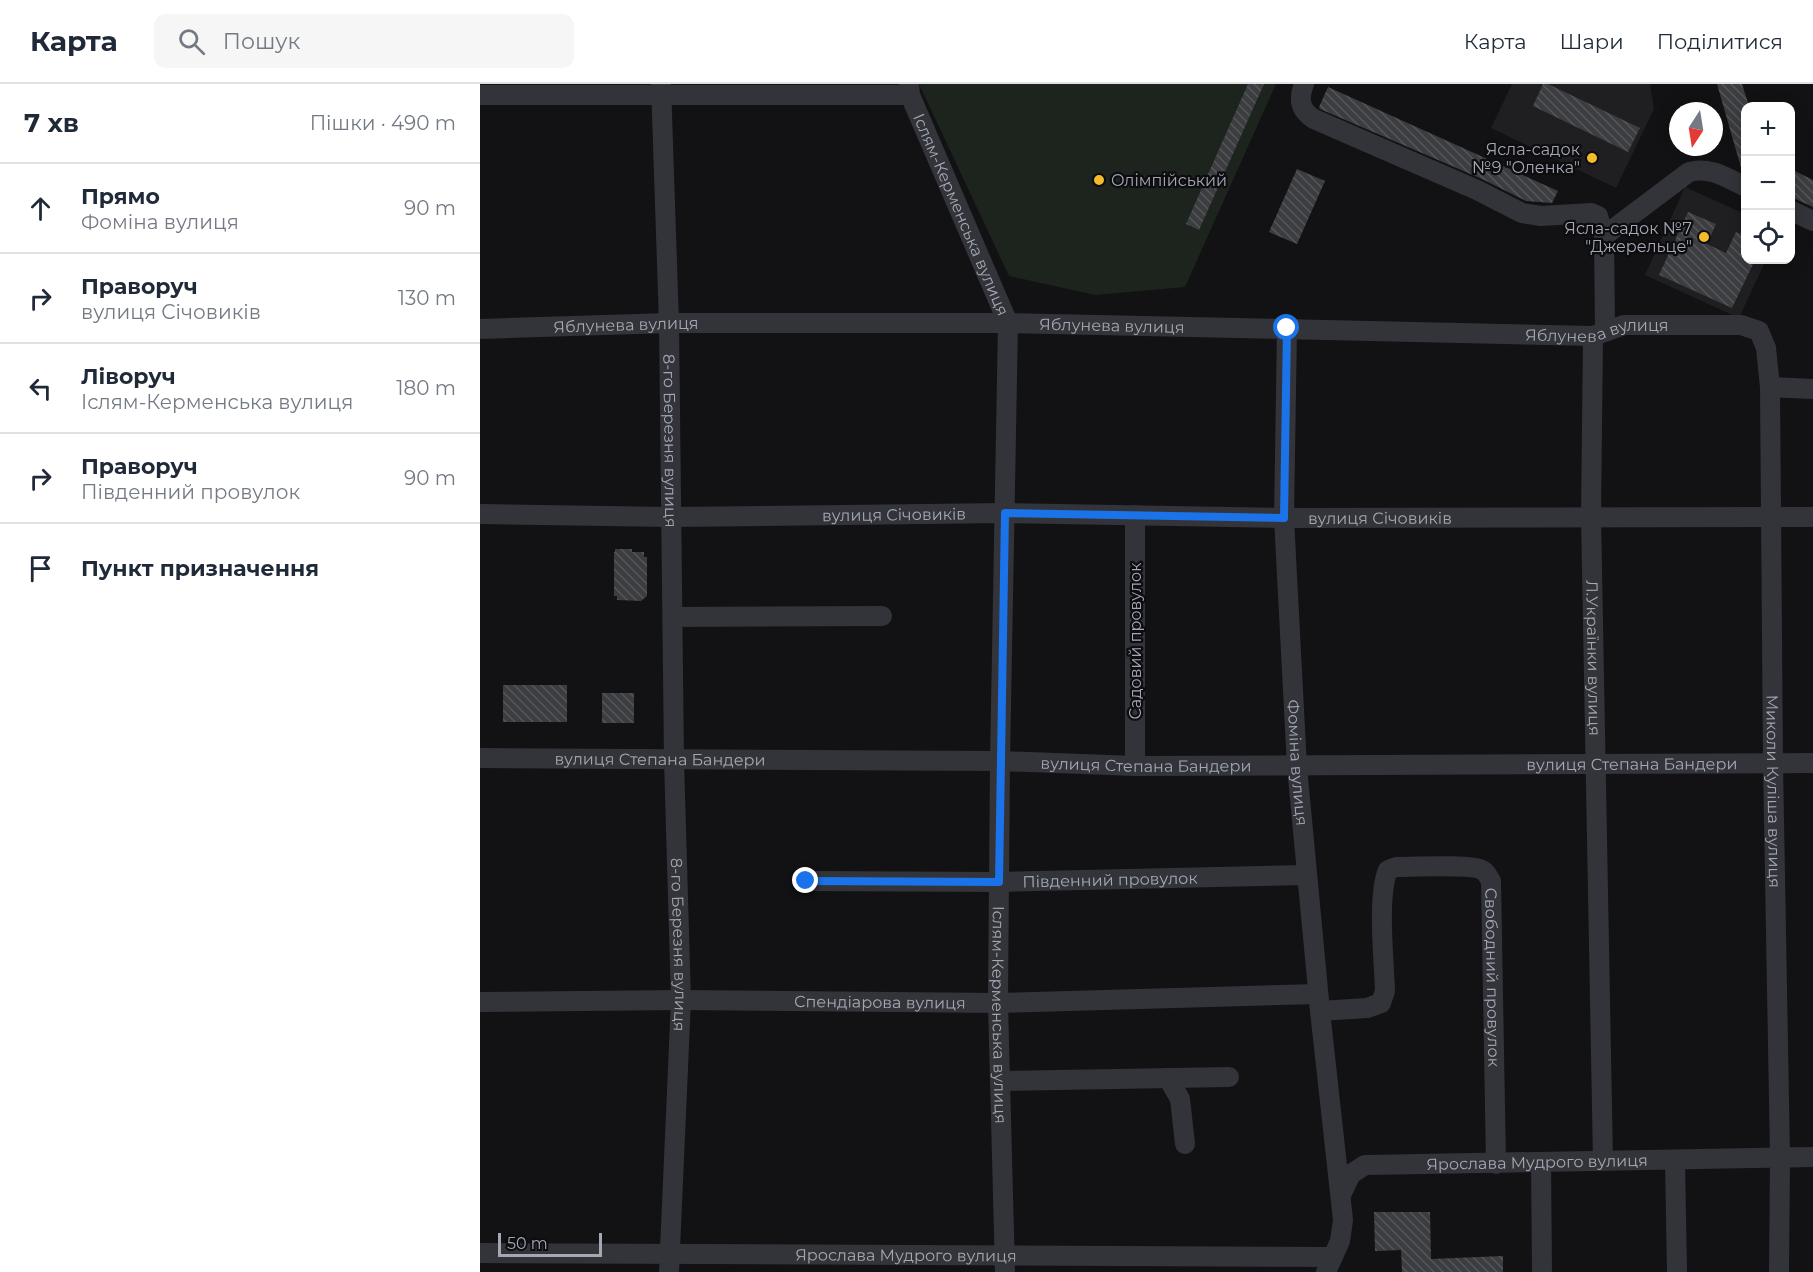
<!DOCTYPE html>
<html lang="uk">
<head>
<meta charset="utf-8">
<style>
  body { margin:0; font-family:Montserrat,sans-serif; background:#f6f6f7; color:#1f2937 }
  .controls { position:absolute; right:18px; top:18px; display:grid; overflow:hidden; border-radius:12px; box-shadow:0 3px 15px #0003 }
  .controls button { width:54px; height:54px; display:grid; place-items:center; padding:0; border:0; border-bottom:2px solid #e0e1e3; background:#fff; color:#1f2937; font:30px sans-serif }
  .compass { position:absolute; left:1189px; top:18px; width:54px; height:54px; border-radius:50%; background:#fff; box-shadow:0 3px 15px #0003; rotate:192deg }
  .scale { position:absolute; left:18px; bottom:15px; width:104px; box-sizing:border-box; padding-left:6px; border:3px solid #a4a8b5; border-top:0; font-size:16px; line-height:21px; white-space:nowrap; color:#a4a8b5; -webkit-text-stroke:4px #0d0d0f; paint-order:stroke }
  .stop { position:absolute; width:18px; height:18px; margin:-14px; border:4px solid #1a73e8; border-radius:50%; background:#fff }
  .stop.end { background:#1a73e8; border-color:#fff; box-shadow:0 2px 6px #0008 }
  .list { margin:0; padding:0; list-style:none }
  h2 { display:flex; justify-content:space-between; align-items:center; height:78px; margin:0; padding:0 24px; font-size:26px }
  h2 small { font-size:20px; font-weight:400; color:#747a83 }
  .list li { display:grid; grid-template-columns:39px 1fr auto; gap:18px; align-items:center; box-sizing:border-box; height:90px; padding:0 24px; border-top:2px solid #e0e1e3 }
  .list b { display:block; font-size:22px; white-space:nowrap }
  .list p { margin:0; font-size:20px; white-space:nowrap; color:#747a83 }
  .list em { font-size:20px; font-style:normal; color:#747a83 }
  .icon { flex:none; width:33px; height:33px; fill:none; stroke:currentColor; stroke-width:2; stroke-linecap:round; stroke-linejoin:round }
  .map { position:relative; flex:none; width:1333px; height:1188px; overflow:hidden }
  header { display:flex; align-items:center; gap:36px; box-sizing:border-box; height:84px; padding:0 30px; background:#fff; border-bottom:2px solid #e0e1e3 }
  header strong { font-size:28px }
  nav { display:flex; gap:33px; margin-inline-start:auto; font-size:21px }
  .search { width:420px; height:54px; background:#f6f6f7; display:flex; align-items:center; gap:15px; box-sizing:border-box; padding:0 21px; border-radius:12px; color:#747a83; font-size:22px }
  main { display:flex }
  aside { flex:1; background:#fff }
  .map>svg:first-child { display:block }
  .built { fill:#1f1e21 }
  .green { fill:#1d241e }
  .building { fill:url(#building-back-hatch) }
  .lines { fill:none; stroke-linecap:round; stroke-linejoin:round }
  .minor { stroke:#333439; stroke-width:20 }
  .route { stroke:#1a73e8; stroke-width:8 }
  .poi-dot { fill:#f4bc2b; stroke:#0d0d0f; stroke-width:2 }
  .labels { text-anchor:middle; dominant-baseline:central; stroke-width:4.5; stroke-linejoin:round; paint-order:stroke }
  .poi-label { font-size:16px; fill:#a4a8b5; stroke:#0d0d0f; text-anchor:end }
  .street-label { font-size:16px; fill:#a4a8b5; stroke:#0d0d0f }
</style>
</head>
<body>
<header>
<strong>Карта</strong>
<div class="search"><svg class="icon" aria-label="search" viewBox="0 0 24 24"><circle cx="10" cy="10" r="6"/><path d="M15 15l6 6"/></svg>Пошук</div>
<nav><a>Карта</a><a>Шари</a><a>Поділитися</a></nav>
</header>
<main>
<aside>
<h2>7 хв<small>Пішки · 490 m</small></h2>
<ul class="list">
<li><svg class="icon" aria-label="ahead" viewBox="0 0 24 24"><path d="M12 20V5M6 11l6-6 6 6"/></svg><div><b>Прямо</b><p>Фоміна вулиця</p></div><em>90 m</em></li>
<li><svg class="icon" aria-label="right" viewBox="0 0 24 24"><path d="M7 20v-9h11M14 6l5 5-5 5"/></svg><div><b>Праворуч</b><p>вулиця Січовиків</p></div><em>130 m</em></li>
<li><svg class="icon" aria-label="left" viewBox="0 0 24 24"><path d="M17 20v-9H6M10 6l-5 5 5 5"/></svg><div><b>Ліворуч</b><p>Іслям-Керменська вулиця</p></div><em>180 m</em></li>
<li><svg class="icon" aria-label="right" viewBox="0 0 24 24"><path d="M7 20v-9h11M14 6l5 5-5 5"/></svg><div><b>Праворуч</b><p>Південний провулок</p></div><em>90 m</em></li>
<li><svg class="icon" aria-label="arrive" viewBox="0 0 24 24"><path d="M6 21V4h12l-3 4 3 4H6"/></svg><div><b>Пункт призначення</b></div></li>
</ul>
</aside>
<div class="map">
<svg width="1333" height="1188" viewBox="0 0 1333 1188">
  <defs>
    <pattern id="building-back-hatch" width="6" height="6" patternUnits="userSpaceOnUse" patternTransform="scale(1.5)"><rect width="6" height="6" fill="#3c3d41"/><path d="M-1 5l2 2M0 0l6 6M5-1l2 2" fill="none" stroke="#55565a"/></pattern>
  </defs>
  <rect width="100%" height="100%" fill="#121214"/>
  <path class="built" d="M1032 0H1170L1174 25 1136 104 1011 44Z
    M1205 103 1265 130 1266 176H1286L1259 234 1165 191Z"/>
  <path class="green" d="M439 0H796L705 203 615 211 529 192Z"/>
  <path class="building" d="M768 0H784L719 146 706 140Z
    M1063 0H1068L1160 44 1148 68 1053 22Z
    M1237 0H1262L1269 22H1266V89L1262 87Z
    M848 3 1078 107 1072 119 1046 117 1002 95 840 25 839 23Z
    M817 85 845 97 817 160 789 148Z
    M1315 87 1333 96V123L1311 113V97Z
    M1208 128 1236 140 1227 160 1246 169 1256 148 1266 152V176H1275L1252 224 1179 191Z
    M135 465H152V468H164V473H167V512L161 517 137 516V512H134V468H135Z
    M23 601H87V638H23Z
    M122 609H154V639H122Z
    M894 1128H950L951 1175 1023 1172V1188H922L921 1166 895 1167Z"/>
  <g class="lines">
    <g class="minor">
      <path id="s1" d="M181 0 189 239 194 676 201 916 189 1188"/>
      <path id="s2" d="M429 0 430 11 528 239 520 677 518 919 525 1188"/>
      <path d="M824 0C818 16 820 26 834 35L997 106 1042 129 1061 132 1111 129 1118 132 1124 152 1125 246"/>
      <path d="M0 11H430"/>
      <path d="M1310 126 1333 137"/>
      <path d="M1124 152 1209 88C1230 82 1247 94 1266 103"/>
      <path id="s3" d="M0 245 189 239H528L1113 252 1144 241H1261L1279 247 1286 264 1290 303 1293 679 1300 1073 1299 1188"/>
      <path id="s4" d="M807 245 804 434 817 683 840 927 863 1136 860 1157 846 1188"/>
      <path id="s5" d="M1113 252 1111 432 1123 1077"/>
      <path d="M1290 303 1333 305"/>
      <path id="s6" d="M0 430 191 433 525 429 804 434 1333 433"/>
      <path d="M655 431V682"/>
      <path d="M193 533 402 532"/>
      <path id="s7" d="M0 674 520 677 655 682 1333 679"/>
      <path id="s8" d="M326 797 519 798 827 791"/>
      <path id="s9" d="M0 918 201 916 518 919 838 910"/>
      <path id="s10" d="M840 927 887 924 901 919 905 907C904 877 897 811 908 786L916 783C931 783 992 780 1002 786 1007 788 1008 793 1011 797L1016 1080"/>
      <path d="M688 994 700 1015 705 1060"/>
      <path d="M520 997 749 993"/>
      <path d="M1195 1076 1197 1188"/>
      <path d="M1061 1079 1062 1188"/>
      <path id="s11" d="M861 1111 871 1090 885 1081 1333 1073"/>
      <path id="s12" d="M0 1169 853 1173"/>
    </g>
  </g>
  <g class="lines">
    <path class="route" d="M326 797 519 798 525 429 804 434 807 244"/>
  </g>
  <g class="poi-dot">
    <circle cx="1112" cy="74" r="6"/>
    <circle cx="619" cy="96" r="6"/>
    <circle cx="1224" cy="153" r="6"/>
  </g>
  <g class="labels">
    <g class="poi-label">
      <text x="1100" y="65">Ясла-садок<tspan x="1100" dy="18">№9 "Оленка"</tspan></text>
      <text x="631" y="96" text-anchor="start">Олімпійський</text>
      <text x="1212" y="144">Ясла-садок №7<tspan x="1212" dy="18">"Джерельце"</tspan></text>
    </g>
    <g class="street-label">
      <text stroke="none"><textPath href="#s2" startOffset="141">Іслям-Керменська вулиця</textPath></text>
      <text stroke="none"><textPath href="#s3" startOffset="146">Яблунева вулиця</textPath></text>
      <text stroke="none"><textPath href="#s3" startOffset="632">Яблунева вулиця</textPath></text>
      <text stroke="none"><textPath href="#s3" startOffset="1118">Яблунева вулиця</textPath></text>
      <text stroke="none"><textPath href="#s1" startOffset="357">8-го Березня вулиця</textPath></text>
      <text stroke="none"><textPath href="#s6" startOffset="414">вулиця Січовиків</textPath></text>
      <text stroke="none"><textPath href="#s6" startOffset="900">вулиця Січовиків</textPath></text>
      <text transform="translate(655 557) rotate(-90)">Садовий провулок</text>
      <text stroke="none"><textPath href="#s5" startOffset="322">Л.Українки вулиця</textPath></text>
      <text stroke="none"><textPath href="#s7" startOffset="180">вулиця Степана Бандери</textPath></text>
      <text stroke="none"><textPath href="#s4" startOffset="434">Фоміна вулиця</textPath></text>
      <text stroke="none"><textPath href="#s7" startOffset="1152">вулиця Степана Бандери</textPath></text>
      <text stroke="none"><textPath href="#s7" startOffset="666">вулиця Степана Бандери</textPath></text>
      <text stroke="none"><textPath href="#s3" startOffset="1744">Миколи Куліша вулиця</textPath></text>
      <text stroke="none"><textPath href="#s8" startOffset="304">Південний провулок</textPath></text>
      <text stroke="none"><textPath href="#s1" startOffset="861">8-го Березня вулиця</textPath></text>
      <text stroke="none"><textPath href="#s10" startOffset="402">Свободний провулок</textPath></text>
      <text stroke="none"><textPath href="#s9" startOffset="400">Спендіарова вулиця</textPath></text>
      <text stroke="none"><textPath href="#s2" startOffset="951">Іслям-Керменська вулиця</textPath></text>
      <text stroke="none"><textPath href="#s11" startOffset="212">Ярослава Мудрого вулиця</textPath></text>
      <text stroke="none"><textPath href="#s12" startOffset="426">Ярослава Мудрого вулиця</textPath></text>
    </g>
  </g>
</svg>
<div class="controls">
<button>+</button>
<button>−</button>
<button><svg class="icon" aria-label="locate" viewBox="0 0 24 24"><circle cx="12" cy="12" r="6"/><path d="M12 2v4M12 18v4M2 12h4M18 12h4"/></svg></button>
</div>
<svg class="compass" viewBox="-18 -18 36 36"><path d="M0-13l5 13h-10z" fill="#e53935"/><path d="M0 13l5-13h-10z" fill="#747a83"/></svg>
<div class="scale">50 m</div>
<div class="stop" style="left:807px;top:244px"></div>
<div class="stop end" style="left:326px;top:797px"></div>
</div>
</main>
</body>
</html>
